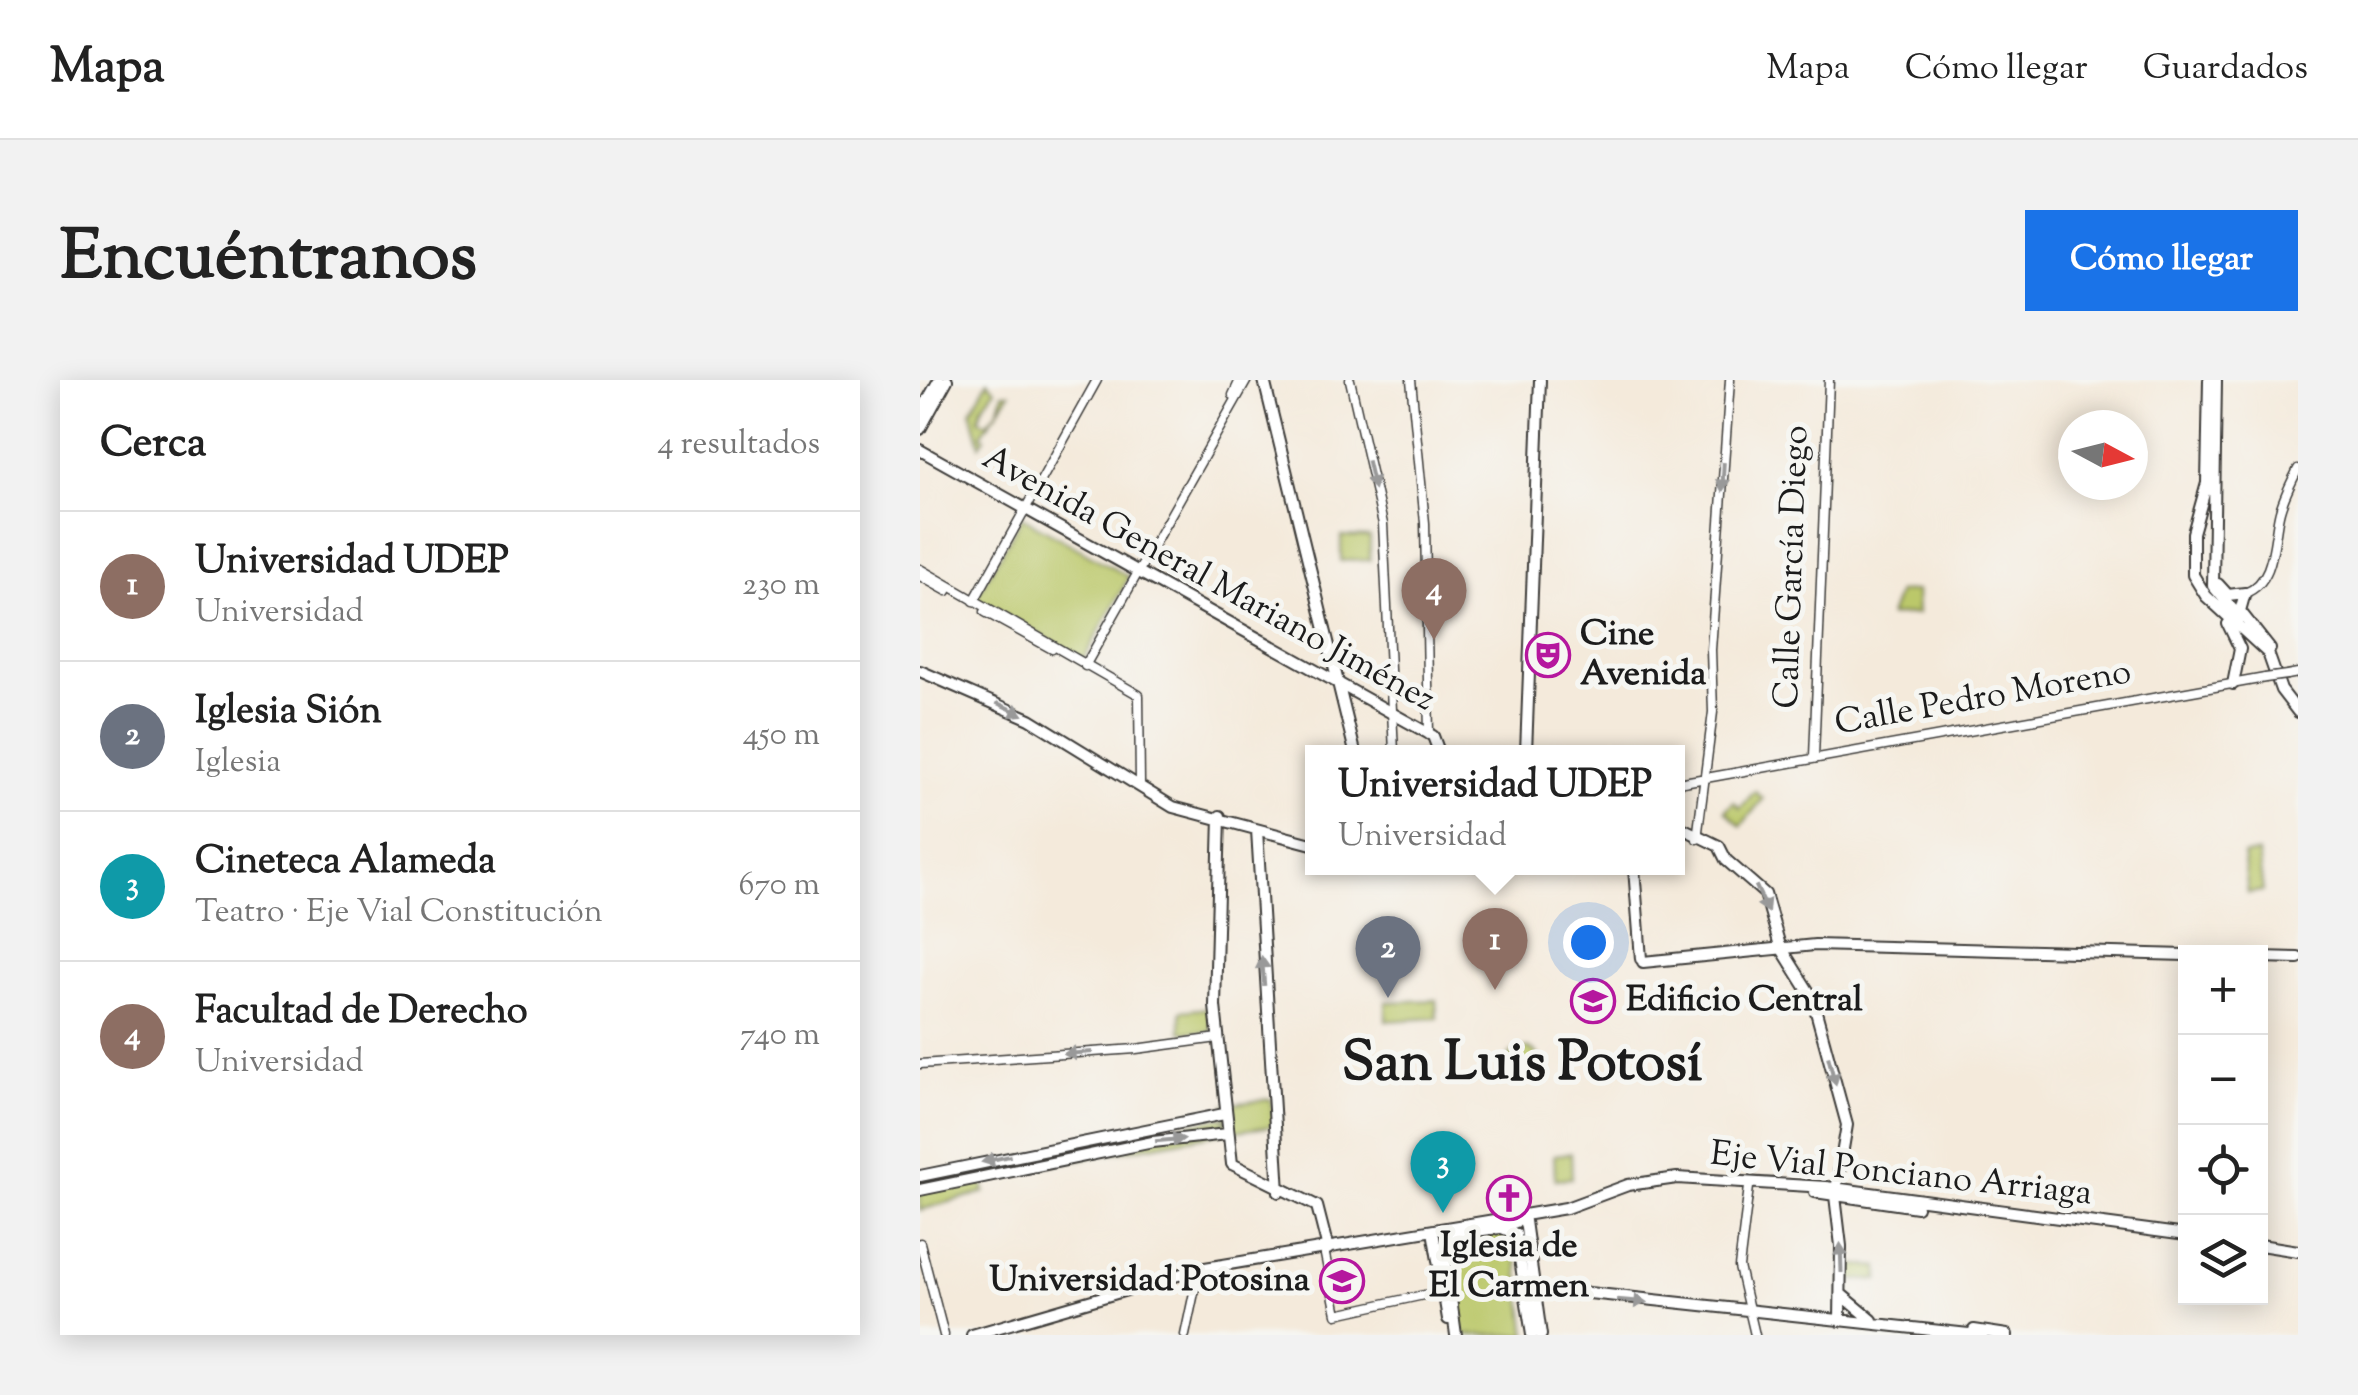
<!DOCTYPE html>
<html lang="es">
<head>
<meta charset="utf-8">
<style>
  body { margin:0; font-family:"Sorts Mill Goudy",serif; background:#f2f2f2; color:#222 }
  .controls { position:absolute; right:30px; bottom:30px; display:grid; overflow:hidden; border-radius:0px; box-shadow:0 5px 25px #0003 }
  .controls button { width:90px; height:90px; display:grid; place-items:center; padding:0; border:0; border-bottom:2px solid #e0e0e0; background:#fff; color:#222; font:50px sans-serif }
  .compass { position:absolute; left:1138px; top:30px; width:90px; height:90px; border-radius:50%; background:#fff; box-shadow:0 5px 25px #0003; rotate:97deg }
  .you { position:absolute; left:668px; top:562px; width:35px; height:35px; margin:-25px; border:8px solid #fff; border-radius:50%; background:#1a73e8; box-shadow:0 0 0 15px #1a73e833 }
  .badge { display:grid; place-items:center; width:65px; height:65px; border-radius:50%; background:#1a73e8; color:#fff; font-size:32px; font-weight:700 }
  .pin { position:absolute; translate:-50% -82px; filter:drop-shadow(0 2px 5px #0008) }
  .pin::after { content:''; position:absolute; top:52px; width:35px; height:30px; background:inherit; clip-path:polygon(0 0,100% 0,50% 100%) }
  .popup { position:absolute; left:385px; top:365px; width:380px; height:130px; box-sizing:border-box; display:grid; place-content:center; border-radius:0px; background:#fff; filter:drop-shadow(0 2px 8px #0005); font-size:32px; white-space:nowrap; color:#767676 }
  .popup b { font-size:38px; color:#222 }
  .popup::after { content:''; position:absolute; left:50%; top:100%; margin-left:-20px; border:20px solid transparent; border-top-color:#fff }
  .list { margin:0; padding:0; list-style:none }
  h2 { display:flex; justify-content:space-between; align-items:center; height:130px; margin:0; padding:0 40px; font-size:42px }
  h2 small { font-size:32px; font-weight:400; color:#767676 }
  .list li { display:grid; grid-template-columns:65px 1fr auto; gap:30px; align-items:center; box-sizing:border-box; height:150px; padding:0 40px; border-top:2px solid #e0e0e0 }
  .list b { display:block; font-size:38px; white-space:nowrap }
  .list p { margin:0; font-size:32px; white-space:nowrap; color:#767676 }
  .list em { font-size:32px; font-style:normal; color:#767676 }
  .icon { flex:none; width:55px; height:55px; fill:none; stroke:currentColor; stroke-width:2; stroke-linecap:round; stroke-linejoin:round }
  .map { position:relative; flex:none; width:1378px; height:955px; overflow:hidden; border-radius:0px }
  header { display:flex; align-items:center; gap:60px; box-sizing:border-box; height:140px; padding:0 50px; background:#fff; border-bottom:2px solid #e0e0e0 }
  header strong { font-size:48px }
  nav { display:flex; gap:55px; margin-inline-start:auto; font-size:35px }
  .intro { display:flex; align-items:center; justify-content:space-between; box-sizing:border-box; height:240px; padding:0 60px }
  h1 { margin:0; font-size:70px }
  .button { padding:25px 45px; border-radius:0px; background:#1a73e8; color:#fff; font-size:35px; font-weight:700 }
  main { display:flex; gap:60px; padding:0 60px }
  aside { flex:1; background:#fff; border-radius:0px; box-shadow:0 5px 25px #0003 }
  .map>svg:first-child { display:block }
  .green { fill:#bbc86a; stroke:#6c7243; stroke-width:2.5 }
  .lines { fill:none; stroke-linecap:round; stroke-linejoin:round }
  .minor-casing { stroke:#3c3b39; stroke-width:11 }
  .major-casing { stroke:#3c3b39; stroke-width:14 }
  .minor { stroke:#fff; stroke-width:8 }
  .major { stroke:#fff; stroke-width:10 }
  .minor-bridge-casing { stroke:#3c3b39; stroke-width:11; stroke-linecap:butt }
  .minor-bridge { stroke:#fff; stroke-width:8 }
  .oneway { fill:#999 }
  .labels { text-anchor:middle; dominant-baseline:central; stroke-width:10; stroke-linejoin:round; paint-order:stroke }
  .street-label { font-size:35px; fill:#1c1c1c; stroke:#f6f6f2 }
  .poi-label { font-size:35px; font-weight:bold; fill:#1c1c1c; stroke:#f6f6f2; text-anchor:start }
  .town-label { font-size:55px; font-weight:bold; fill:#1c1c1c; stroke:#f6f6f2 }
</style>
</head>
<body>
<header>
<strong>Mapa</strong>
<nav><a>Mapa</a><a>Cómo llegar</a><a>Guardados</a></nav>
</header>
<div class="intro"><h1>Encuéntranos</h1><a class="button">Cómo llegar</a></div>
<main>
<aside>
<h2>Cerca<small>4 resultados</small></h2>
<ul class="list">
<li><span class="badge" style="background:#8d6e63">1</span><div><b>Universidad UDEP</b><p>Universidad</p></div><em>230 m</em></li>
<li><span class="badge" style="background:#6b7280">2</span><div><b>Iglesia Sión</b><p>Iglesia</p></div><em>450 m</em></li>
<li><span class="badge" style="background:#0f9aa8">3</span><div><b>Cineteca Alameda</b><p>Teatro · Eje Vial Constitución</p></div><em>670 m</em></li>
<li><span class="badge" style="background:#8d6e63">4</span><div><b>Facultad de Derecho</b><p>Universidad</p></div><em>740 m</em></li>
</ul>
</aside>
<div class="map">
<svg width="1378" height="955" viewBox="0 0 1378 955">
  <rect width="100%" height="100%" fill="#f6f6f2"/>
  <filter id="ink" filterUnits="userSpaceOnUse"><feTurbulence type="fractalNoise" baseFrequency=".01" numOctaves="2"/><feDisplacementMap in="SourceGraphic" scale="20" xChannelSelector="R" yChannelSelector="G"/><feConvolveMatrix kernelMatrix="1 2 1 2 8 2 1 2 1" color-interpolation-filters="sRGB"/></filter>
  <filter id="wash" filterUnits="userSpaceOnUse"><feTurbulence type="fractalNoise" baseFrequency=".0048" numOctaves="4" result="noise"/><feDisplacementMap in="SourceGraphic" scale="40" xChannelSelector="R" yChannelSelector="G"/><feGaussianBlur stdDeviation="2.25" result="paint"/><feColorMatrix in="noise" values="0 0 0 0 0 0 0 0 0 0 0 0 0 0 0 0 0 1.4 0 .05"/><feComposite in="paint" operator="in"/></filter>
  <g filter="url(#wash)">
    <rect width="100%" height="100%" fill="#f4eadb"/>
    <path class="green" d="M68 1 75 10 62 27 59 39 66 43 78 32 83 13H90L61 55 65 58 60 65 51 31Z
      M102 137 209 197 164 279 55 219Z
      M421 156 450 157V180L421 181Z
      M996 211 997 234 969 236 978 212Z
      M835 411 843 419 821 446 805 430 814 422 820 428Z
      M1338 473 1343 511 1328 513 1323 475Z
      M516 620 517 638 466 641V622Z
      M289 628 291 652H261V631Z
      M587 685a17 17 0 1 1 34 0a17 17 0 1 1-34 0Z
      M351 719 354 746 309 752 305 725Z
      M304 737 306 752 62 797 65 812 0 830V798Z
      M651 773 652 798 635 799 634 775Z
      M588 851 595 863 607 955H541L527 861Z
      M927 884 959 887V900H926Z"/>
  </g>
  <g filter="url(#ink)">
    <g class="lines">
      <defs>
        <path id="minor" d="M430 0 463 144 474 372
          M491 0 505 143 509 355
          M313 15 320 0
          M0 189 219 315 220 404
          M0 196 27 211
          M1325 213C1355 202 1353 162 1359 135 1362 120 1371 103 1378 89
          M54 221 177 0
          M65 232 132 269
          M165 286 327 0
          M1367 295 1378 293
          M894 377 909 0
          M758 403 1345 298
          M777 459 793 332 791 270 810 0
          M0 684 216 669 298 658
          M829 807 819 887 835 955
          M0 863 24 955
          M404 870 417 934 522 911
          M265 955 279 889"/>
        <path id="major" d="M344 0 435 372
          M1289 0 1287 103 1273 153V195L1286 216 1348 273 1361 310 1378 332
          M1296 0 1293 206 1320 238
          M0 34 19 0
          M0 49 27 0
          M0 70 513 356
          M1298 204 1308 215 1325 213
          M1325 213 1320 231 1350 269
          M1308 244 1320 269 1313 304
          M0 291 110 339 253 427 392 464
          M513 356 519 372
          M606 372 620 0
          M300 436 295 626 312 784
          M758 446 799 466 806 480 845 514 860 566 892 617 927 745 915 816 921 866 920 941
          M337 450 359 812
          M714 488 721 579
          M1340 577 1378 578
          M723 582 895 565 1266 575
          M312 784 397 826 408 869
          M0 796 304 734
          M0 810 233 762 307 754
          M895 812 997 827
          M604 834 621 955
          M582 848 596 854 612 955
          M513 851 528 939
          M528 854 580 848 603 839
          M1340 865 1378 871
          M616 915 641 910 1058 955
          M922 915 952 940
          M1054 950 1087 955
          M52 955 279 889 646 828 708 805 757 798 906 807 1266 855
          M536 955 524 868 526 860 537 854"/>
      </defs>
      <use href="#minor" class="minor-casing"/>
      <use href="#major" class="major-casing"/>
      <use href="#minor" class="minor"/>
      <use href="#major" class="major"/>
      <defs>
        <path id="minor-bridge" d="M1345 298 1367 295"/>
      </defs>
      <use href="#minor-bridge" class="minor-bridge-casing"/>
      <use href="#minor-bridge" class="minor-bridge"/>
    </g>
    <defs><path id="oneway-solid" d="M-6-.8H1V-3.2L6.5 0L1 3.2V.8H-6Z" transform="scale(2.5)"/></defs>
    <g class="oneway">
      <use href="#oneway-solid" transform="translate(451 95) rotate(77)"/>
      <use href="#oneway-solid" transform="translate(803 97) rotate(93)"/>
      <use href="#oneway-solid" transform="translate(90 329) rotate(25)"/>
      <use href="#oneway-solid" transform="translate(842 519) rotate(65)"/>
      <use href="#oneway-solid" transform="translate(343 591) rotate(-95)"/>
      <use href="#oneway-solid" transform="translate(158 673) rotate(176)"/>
      <use href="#oneway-solid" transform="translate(912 691) rotate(75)"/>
      <use href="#oneway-solid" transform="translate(250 760) rotate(-5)"/>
      <use href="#oneway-solid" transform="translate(76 779) rotate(168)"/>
      <use href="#oneway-solid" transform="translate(921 878) rotate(-92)"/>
      <use href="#oneway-solid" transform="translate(712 921) rotate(5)"/>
    </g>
  </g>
  <defs>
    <symbol id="theatre-ring" viewBox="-11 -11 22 22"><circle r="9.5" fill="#f6f6f2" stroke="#b5179e" stroke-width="1.5"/><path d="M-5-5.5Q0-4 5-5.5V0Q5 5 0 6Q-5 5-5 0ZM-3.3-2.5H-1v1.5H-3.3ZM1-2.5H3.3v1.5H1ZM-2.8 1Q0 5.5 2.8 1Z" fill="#b5179e"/></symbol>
    <symbol id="university-ring" viewBox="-11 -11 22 22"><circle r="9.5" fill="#f6f6f2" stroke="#b5179e" stroke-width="1.5"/><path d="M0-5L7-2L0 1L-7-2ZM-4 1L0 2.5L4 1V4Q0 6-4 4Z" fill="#b5179e"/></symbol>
    <symbol id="church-ring" viewBox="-11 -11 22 22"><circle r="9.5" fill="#f6f6f2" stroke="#b5179e" stroke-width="1.5"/><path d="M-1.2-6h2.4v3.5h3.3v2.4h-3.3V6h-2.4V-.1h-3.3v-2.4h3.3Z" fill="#b5179e"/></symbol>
  </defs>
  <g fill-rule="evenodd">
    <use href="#theatre-ring" x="603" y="250" width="50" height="50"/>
    <use href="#university-ring" x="648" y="596" width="50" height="50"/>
    <use href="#church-ring" x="564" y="793" width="50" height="50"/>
    <use href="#university-ring" x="397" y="876" width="50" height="50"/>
  </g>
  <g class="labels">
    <g class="street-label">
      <text transform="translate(873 187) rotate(-88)">Calle García Diego</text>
      <text transform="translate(288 200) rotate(29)">Avenida General Mariano Jiménez</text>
      <text transform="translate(1063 319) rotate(-10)">Calle Pedro Moreno</text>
      <text transform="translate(981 795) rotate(6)">Eje Vial Ponciano Arriaga</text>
    </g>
    <g class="poi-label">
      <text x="660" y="255">Cine<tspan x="660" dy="40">Avenida</tspan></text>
      <text x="706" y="621">Edificio Central</text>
      <text x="589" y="867" text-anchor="middle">Iglesia de<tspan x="589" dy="40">El Carmen</tspan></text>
      <text x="390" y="901" text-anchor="end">Universidad Potosina</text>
    </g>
    <g class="town-label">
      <text x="602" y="685">San Luis Potosí</text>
    </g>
  </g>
</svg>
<div class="controls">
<button>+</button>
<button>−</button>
<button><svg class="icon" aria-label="locate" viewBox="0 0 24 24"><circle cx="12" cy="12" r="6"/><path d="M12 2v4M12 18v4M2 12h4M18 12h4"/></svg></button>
<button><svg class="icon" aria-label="layers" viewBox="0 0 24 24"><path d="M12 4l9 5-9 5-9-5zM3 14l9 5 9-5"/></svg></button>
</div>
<svg class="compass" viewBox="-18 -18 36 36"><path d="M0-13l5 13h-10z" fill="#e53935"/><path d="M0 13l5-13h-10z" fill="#767676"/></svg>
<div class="you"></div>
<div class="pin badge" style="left:575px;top:610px;background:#8d6e63">1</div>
<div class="popup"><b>Universidad UDEP</b>Universidad</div>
<div class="pin badge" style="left:468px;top:618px;background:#6b7280">2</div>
<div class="pin badge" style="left:523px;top:833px;background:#0f9aa8">3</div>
<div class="pin badge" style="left:514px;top:260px;background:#8d6e63">4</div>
</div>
</main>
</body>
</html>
